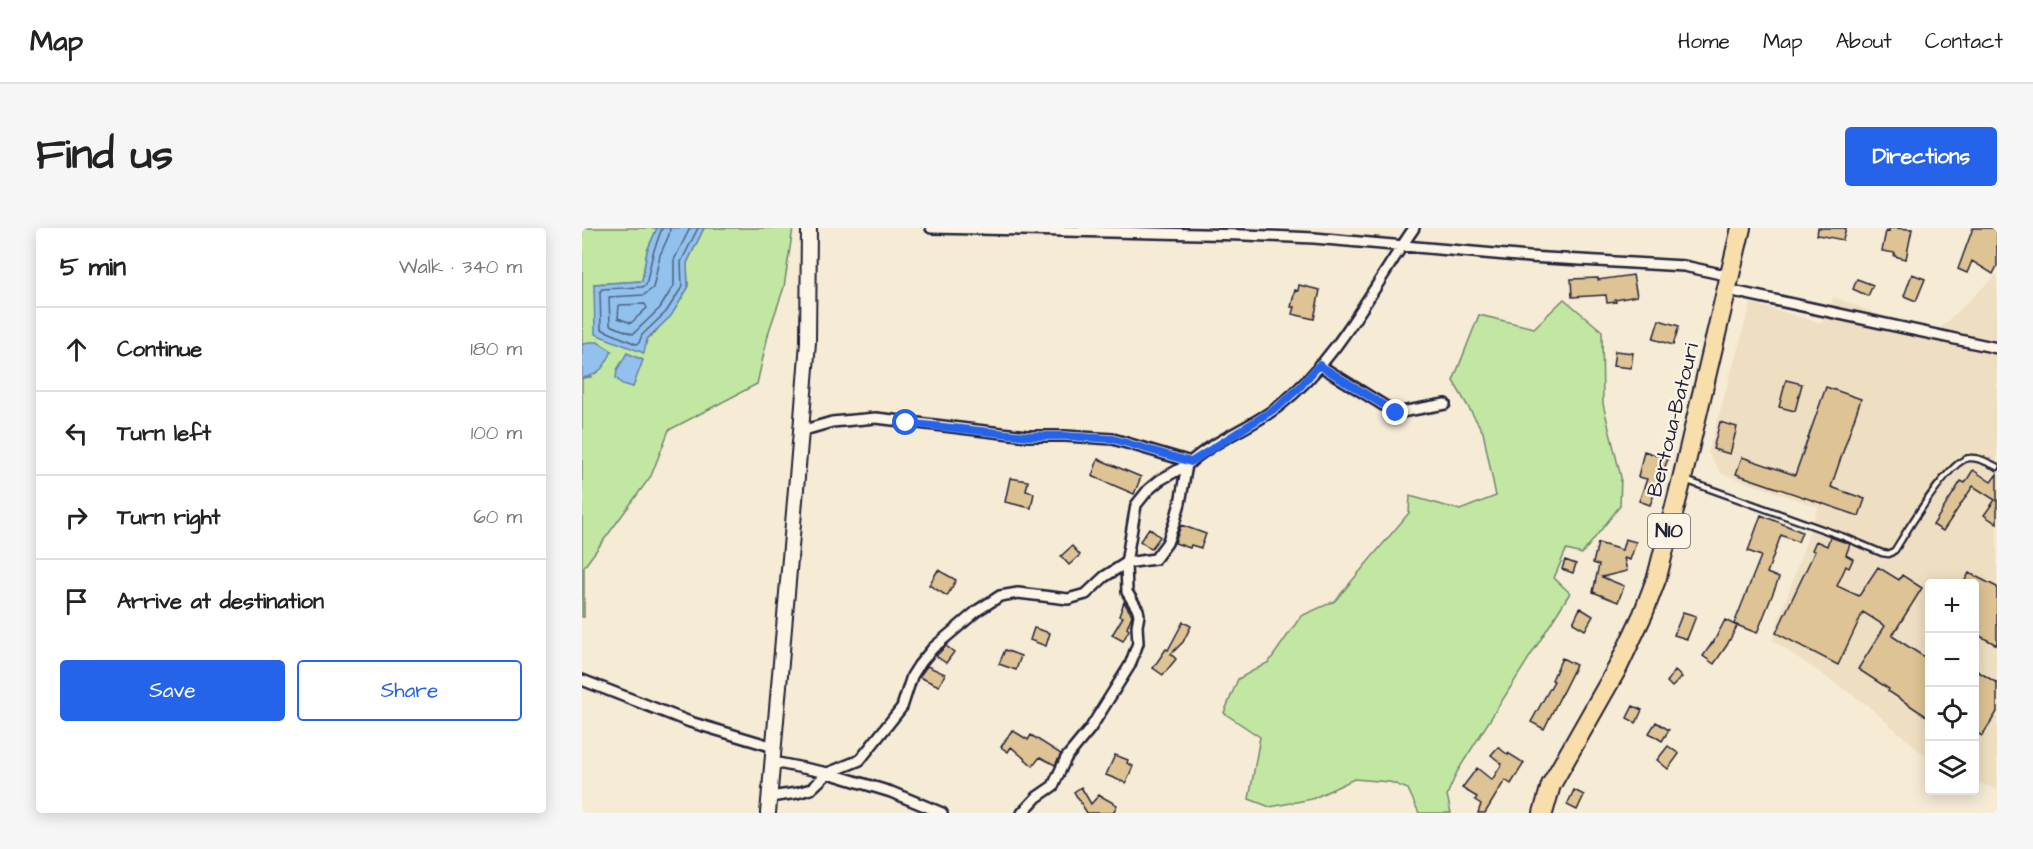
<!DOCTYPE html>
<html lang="en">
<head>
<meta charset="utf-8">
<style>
  body { margin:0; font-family:"Architects Daughter",sans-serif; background:#f6f6f6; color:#222 }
  .controls { position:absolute; right:18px; bottom:18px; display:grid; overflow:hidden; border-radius:6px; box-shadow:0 3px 15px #0003 }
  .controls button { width:54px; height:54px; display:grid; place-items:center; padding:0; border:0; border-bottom:2px solid #e0e0e0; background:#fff; color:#222; font:30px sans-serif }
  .stop { position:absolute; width:18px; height:18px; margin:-14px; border:4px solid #2563eb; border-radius:50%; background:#fff }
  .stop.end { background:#2563eb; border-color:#fff; box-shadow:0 2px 6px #0008 }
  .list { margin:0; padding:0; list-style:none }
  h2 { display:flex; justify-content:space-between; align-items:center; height:78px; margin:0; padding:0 24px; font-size:26px }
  h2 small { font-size:20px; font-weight:400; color:#767676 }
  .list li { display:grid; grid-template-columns:39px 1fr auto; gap:18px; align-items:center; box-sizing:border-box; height:84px; padding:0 24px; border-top:2px solid #e0e0e0 }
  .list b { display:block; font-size:22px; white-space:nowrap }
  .list em { font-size:20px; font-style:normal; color:#767676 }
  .actions { display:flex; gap:12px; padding:18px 24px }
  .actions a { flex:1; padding:14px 0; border:2px solid #2563eb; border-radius:6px; text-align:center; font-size:21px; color:#2563eb }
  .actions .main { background:#2563eb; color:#fff }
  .icon { flex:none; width:33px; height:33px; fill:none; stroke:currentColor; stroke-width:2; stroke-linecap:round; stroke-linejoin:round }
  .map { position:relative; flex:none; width:1415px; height:585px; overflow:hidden; border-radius:6px }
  header { display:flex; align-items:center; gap:36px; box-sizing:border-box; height:84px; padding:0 30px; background:#fff; border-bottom:2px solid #e0e0e0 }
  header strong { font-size:28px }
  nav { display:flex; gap:33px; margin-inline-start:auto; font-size:21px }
  .intro { display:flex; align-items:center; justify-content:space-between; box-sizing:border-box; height:144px; padding:0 36px }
  h1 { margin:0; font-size:42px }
  .button { padding:15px 27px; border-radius:6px; background:#2563eb; color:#fff; font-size:21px; font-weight:700 }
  main { display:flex; gap:36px; padding:0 36px }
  aside { flex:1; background:#fff; border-radius:6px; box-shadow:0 3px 15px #0003 }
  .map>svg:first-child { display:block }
  .built { fill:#efdfc2 }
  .green { fill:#c2e7a2; stroke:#72846e; stroke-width:1.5 }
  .water { fill:#91c1ec; stroke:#6581a5; stroke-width:1.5 }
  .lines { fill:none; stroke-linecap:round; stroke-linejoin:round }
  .shore { stroke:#4e6282; stroke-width:1.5 }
  .building { fill:#dec494; stroke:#22223b; stroke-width:1.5 }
  .lane-casing { stroke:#22223b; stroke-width:9 }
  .street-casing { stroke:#22223b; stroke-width:14 }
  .secondary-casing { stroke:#22223b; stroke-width:18 }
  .highway-casing { stroke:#22223b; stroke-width:22 }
  .lane { stroke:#fcf5e5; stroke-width:4.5 }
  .street { stroke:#fcf5e5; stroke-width:9 }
  .secondary { stroke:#fcf5e5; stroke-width:14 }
  .highway { stroke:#f8deab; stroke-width:18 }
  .route { stroke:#2563eb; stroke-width:8 }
  .labels { text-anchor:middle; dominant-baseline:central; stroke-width:4.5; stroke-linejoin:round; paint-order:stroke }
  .shield { fill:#fcf5e5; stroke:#63616e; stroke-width:1.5 }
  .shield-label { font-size:20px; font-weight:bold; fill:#22223b }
  .street-label { font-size:21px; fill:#22223b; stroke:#fcf5e5 }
</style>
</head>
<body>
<header>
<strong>Map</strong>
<nav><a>Home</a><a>Map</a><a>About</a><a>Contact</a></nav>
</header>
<div class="intro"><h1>Find us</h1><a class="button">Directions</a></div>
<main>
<aside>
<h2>5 min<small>Walk · 340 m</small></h2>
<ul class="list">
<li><svg class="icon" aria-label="ahead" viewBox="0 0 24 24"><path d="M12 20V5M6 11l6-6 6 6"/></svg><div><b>Continue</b></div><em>180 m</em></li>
<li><svg class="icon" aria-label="left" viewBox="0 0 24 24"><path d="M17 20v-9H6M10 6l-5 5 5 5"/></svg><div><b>Turn left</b></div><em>100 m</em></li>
<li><svg class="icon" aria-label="right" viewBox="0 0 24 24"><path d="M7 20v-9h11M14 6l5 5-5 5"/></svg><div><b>Turn right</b></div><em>60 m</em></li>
<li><svg class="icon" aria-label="arrive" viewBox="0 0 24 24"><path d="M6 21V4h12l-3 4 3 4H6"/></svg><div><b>Arrive at destination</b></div></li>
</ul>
<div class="actions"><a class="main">Save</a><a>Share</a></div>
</aside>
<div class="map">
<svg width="1415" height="585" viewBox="0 0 1415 585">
  <rect width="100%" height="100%" fill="#f6ebd5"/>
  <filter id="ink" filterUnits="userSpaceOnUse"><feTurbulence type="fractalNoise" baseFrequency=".0167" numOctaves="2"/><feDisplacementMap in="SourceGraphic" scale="12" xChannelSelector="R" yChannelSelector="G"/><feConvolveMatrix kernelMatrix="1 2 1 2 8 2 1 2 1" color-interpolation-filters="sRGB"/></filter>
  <g filter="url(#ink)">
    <path class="built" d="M1414 47H1415V562L1393 553 1392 356H1348L1347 531 1285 477 1190 412 1236 279 1140 246 1126 225 1169 75 1240 95 1252 69 1350 108Z"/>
    <path class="green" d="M0 0H75L65 23 60 53 12 56 61 125 65 111 72 106 106 60 105 35 122 0H211L202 59 187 103 175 156 87 202 69 248 2 339V389H0V150L9 149 7 114 0 117Z
      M982 71 1020 103 1021 176 1039 249 1038 278 1000 326 984 322 972 350 988 365 875 544 865 567 869 585H837L826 561 808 554 772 551 730 571 688 579 667 571 678 509 642 485 656 451 687 434 719 388 753 373 827 285 828 268 878 282 914 268 901 204 871 153 897 87 952 100Z"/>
    <path class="water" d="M75 0H122L105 35 106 60 89 88 65 111 62 125 13 106 12 56 60 53 65 23Z
      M7 114H16L30 123C23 138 18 147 0 150V117Z
      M45 125 61 132 51 159 40 156 34 150 35 142Z"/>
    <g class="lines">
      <path class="shore" d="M80 0 71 25 64 57 60 59 20 61 18 64 19 101 54 116 57 115 60 107 84 84 100 59 99 34 116 0
        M88 0 87 7 78 27 71 60 62 67 27 69 28 97 51 106 78 80 92 57V32L108 0
        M63 76 65 80 49 95 36 90 37 77Z"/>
    </g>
    <path class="building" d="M1236 0H1264L1261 12 1235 7Z
      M1307 0 1330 1 1324 31 1312 28 1313 25 1300 23 1304 3 1307 4Z
      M1391 0H1415V38L1411 46 1390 33 1385 45 1376 41Z
      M1330 46 1343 51 1334 73 1322 68Z
      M1051 47 1055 68 1033 72 1034 74 1025 75 1024 67 990 69 989 51 1016 50V52Z
      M1275 51 1291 57 1286 68 1271 61Z
      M717 57 738 62 732 91 710 86 712 79H709L713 62 716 63Z
      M1077 92 1097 98 1091 117 1071 111Z
      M1033 123 1051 125 1049 140 1031 138Z
      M1204 152 1220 156 1213 183 1197 179Z
      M1244 159 1279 171 1249 259 1283 271 1277 288 1154 246 1160 229 1213 247Z
      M1138 194 1155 199 1148 226 1131 221Z
      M1062 223 1086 231 1068 277 1057 273 1065 251 1056 249Z
      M516 231 559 249 552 266 510 248Z
      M1391 242 1409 254 1415 246V296L1402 287 1413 272 1391 258 1361 303 1351 297 1379 253 1383 255Z
      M428 250 446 253 444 263 452 265 449 280 423 274Z
      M1179 287 1220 304 1216 314 1199 307 1185 345 1197 350 1175 405 1152 396 1179 328 1166 323Z
      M599 297 624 306 619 320 609 317 608 320 593 315Z
      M567 300 578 309 569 321 558 313Z
      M1248 309 1268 316 1264 327 1271 331 1267 340 1264 338 1255 358 1277 368 1296 339 1317 352 1320 347 1340 360 1310 408 1347 432V490L1306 463 1307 461 1276 441 1303 398 1281 384 1256 437 1194 405 1233 323 1230 322 1234 313 1245 318Z
      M1043 311 1054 314 1048 332 1042 330 1045 343 1020 349 1042 358 1036 374 1011 364 1017 337 1011 335 1016 315 1040 322Z
      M490 318 498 327 487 337 479 328Z
      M983 332 994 336 991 345 980 341Z
      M356 342 374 352 365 368 347 357Z
      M1387 345 1415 359V417L1392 405V356H1381Z
      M542 374 550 387 545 400 547 402 541 413 530 407 541 389 537 388Z
      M998 380 1011 388 1003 402 991 395Z
      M1101 384 1114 388 1105 411 1092 407Z
      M1143 392 1155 398 1145 417 1132 436 1121 428 1130 415H1131Z
      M601 394 609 398 601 414 589 426 594 431 581 447 571 440 584 421 586 422Z
      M452 400 468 405 464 418 448 412Z
      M364 418 372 424 364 435 354 428Z
      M423 422 439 428 434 442 417 436Z
      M980 430 994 437 962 501 949 494 972 453 970 452Z
      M345 438 363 446 357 458 337 449Z
      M1392 441 1415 455V484L1400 508 1392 503Z
      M1093 443 1100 449 1090 459 1085 454Z
      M1051 478 1060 482 1054 495 1045 490Z
      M1074 494 1087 502 1080 513 1067 505Z
      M430 502 446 512 449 507 479 526 473 537 458 529 451 538 429 519 426 524 419 519Z
      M1086 518 1097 526 1086 541 1075 532Z
      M916 519 926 527V525L942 535 929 556 923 552 903 585H896L899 576 893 572 895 569 880 560 895 540 910 552 920 536 909 527Z
      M533 527 546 532 545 535 551 538 544 555 524 547Z
      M499 559 509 576 517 567 535 577 531 585H505L492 564Z
      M992 562 1002 567 995 582 985 577Z"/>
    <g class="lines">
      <defs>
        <path id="lane" d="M1103 252 1262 309 1300 325 1307 326 1313 322C1324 304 1368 230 1388 230 1397 229 1407 235 1415 239"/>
        <path id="street" d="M349 0 663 7 732 10 947 29 1102 38 1148 48
          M1146 62 1415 120
          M737 137 814 185 863 176
          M219 203 250 194 294 190 445 208H483L531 211 609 234
          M0 452 108 494 192 519
          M191 534 246 545 309 564 360 585
          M188 569 215 565 229 561 246 545 278 532 320 479 330 448 337 437 351 420 396 382 418 368 436 365 486 371 504 366 522 349 544 335 573 331 585 315 592 296 598 275 605 237C630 213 670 199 697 178 755 133 791 59 832 0
          M440 585 455 569 471 558 484 530 508 501 548 437 556 415 555 398 557 387 556 382 545 364 544 335 554 277 566 262 578 252 605 237"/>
        <path id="secondary" d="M186 585 219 203 226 114 227 0"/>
        <path id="highway" d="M961 585 969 557 1036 439 1061 386 1075 349 1100 251 1159 0"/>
      </defs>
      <use href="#lane" class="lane-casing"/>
      <use href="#street" class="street-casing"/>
      <use href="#secondary" class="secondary-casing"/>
      <use href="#highway" class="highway-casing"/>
      <use href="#lane" class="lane"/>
      <use href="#street" class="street"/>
      <use href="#secondary" class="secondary"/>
      <use href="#highway" class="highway"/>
    </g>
  </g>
  <g class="lines" filter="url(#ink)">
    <path class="route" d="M324 195 446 208H483L531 211 609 234 697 178 718 159 737 137 814 185"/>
  </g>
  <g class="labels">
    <rect class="shield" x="1066" y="286" width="42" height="34" rx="4.5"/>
    <g class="shield-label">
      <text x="1087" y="303">N10</text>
    </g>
    <g class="street-label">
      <text transform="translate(1091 192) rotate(-76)">Bertoua-Batouri</text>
    </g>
  </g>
</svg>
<div class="controls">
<button>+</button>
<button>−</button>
<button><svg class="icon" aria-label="locate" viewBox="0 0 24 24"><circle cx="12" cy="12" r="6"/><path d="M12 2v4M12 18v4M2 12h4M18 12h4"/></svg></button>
<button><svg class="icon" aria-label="layers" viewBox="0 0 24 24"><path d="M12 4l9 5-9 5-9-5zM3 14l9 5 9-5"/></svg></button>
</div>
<div class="stop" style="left:324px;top:195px"></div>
<div class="stop end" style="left:814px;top:185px"></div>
</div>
</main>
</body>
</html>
